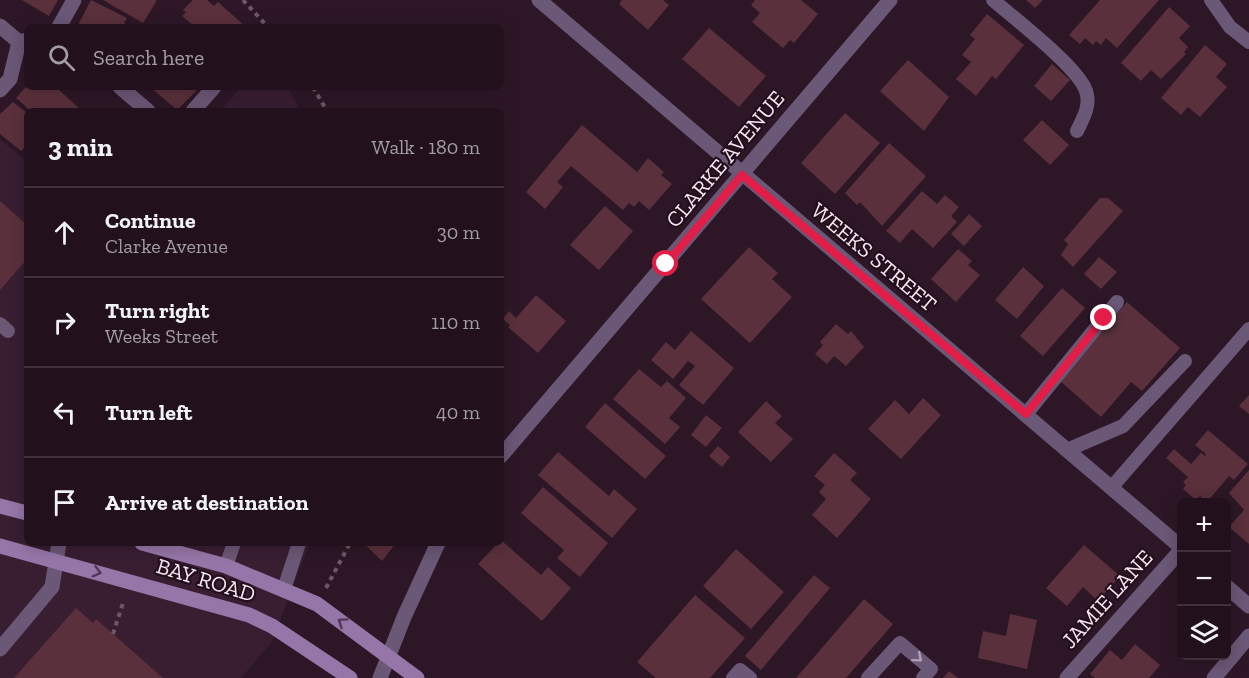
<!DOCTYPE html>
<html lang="en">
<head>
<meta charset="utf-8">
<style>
  body { margin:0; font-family:"Zilla Slab",serif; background:#2e1f2a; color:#f1f3f6 }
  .controls { position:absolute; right:18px; bottom:18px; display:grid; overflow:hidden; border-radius:9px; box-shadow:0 3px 15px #0003 }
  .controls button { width:54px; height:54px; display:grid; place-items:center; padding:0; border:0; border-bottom:2px solid #3f313b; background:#22111d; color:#f1f3f6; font:30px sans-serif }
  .stop { position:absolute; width:18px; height:18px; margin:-14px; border:4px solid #e11d48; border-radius:50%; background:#fff }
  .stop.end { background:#e11d48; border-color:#fff; box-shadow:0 2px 6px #0008 }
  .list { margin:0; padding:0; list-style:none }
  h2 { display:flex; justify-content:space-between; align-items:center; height:78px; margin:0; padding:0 24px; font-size:26px }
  h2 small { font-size:20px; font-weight:400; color:#a29da4 }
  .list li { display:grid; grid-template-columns:39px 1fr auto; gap:18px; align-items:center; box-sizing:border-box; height:90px; padding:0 24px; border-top:2px solid #3f313b }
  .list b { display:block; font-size:22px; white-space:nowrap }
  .list p { margin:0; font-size:20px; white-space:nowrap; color:#a29da4 }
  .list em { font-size:20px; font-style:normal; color:#a29da4 }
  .icon { flex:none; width:33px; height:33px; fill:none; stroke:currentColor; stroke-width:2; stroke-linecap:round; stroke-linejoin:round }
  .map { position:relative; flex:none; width:1249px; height:678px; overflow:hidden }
  .search { position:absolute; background:#22111d; box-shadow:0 3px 15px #0003; left:24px; top:24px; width:480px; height:66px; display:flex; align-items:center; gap:15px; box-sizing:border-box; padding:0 21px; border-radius:9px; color:#a29da4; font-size:22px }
  .panel { position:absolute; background:#22111d; box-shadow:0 3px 15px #0003; left:24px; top:108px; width:480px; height:438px; border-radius:9px }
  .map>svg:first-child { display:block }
  .built { fill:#391e32 }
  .building { fill:#59303b }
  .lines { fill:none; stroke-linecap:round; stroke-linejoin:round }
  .path { stroke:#6c5866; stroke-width:4; stroke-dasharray:4.5 4.5; stroke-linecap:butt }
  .service { stroke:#6b5776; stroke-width:14 }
  .minor { stroke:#6b5776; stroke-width:15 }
  .secondary { stroke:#9676a8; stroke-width:15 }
  .oneway { stroke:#513855 }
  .oneway2 { stroke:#b19fb4 }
  .route { stroke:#e11d48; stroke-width:8 }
  .labels { text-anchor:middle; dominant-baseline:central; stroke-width:4.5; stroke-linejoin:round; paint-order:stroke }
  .street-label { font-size:22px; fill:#f7e7f2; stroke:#230e1d }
</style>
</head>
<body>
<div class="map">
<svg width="1249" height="678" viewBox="0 0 1249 678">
  <rect width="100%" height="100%" fill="#2d1727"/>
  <path class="built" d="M241 87H288L300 111H220Z
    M0 139 27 162V543H310L271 643 241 678H0Z"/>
  <path class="building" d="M22 0H58L49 16Z
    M91 0 127 18 124 23 131 27H77Z
    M103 0H156V2L143 23Z
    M193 0H207L214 6 218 2 246 27H195L182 16 186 12 183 10Z
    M622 0H663L669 5 648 30 619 4Z
    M755 0H801L818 14 794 43 790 40 783 48 752 22 760 13 751 5Z
    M1026 0H1043L1035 8Z
    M1100 0H1159L1117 48 1106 38 1101 45 1096 41 1093 45 1085 38 1080 44 1069 35Z
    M1169 7 1190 26 1179 38 1188 47 1184 52 1186 54 1161 79 1151 70 1141 81 1121 63Z
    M987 14 1024 45 996 79 992 76 976 96 956 79 971 62 962 55 975 39 970 35Z
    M709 28 766 76 739 107 682 59Z
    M1205 45 1227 64 1216 77 1227 87 1200 117 1188 107 1181 115 1161 98Z
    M908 60 949 97 924 131 880 91Z
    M1052 64 1070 80 1051 101 1034 86Z
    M26 87H56L82 111H31L16 98Z
    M150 87H200L177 110Z
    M13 102 27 113V150L24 148 21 151 0 134V114Z
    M845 113 880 143 835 194 801 163Z
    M1042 120 1069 145 1050 165 1023 140Z
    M582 125 637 172 648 158 664 172 661 175 672 184 649 210 639 201 634 207 629 203 623 210 571 166 557 182 563 187 545 209 526 192Z
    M889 143 926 176 882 226 860 202 857 205 845 193Z
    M922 191 937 204 945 195 959 207 951 216 957 222 933 248 912 229 900 243 886 231Z
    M1100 198H1108L1123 211 1073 267 1061 255 1068 244 1064 240Z
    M0 201 27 225V259L0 290Z
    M605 206 633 231 599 270 570 245Z
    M969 214 982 226 964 246 951 234Z
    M749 247 778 273 772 279 792 297 750 343 701 299Z
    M958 249 972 261 968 265 980 275 956 302 931 279Z
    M1099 257 1117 272 1101 289 1084 274Z
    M1023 267 1044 286 1017 319 995 300Z
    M1062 288 1085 308 1043 356 1020 336Z
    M536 295 566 321 538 353 508 327 510 325 503 319 509 311 516 318Z
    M1127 302 1180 348 1142 391 1131 382 1101 417 1059 380Z
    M836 324 848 334 851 331 864 347 846 366 834 356 827 364 815 354 823 345 820 342Z
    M691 331 734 368 703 405 679 385 695 366 688 361 673 379 651 360 666 342 675 350Z
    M639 369 661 387 667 381 686 398 669 418 680 427 665 444 613 399Z
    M1249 395V414L1239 406Z
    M923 398 941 415 901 459 868 429 895 400 909 414Z
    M766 401 782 416 775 423 793 439 771 462 738 432Z
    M605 403 666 456 645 479 585 427Z
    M706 415 722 428 706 447 691 435Z
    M1208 430 1248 464 1234 480 1229 476 1207 502 1200 496 1196 500 1183 489 1186 485 1183 482 1188 477 1166 458 1174 449 1191 464 1201 453 1205 456 1206 454 1195 445Z
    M718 446 730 457 722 467 709 456Z
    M558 452 609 496 614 489 637 509 612 538 538 475Z
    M834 453 857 473 850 480 871 499 837 538 812 515 826 499 819 492 825 485 814 476Z
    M1249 470V544L1229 527 1244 510 1229 493Z
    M543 487 608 543 580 577 557 558 564 550 521 513Z
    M501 540 541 575 548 567 571 588 542 621 478 564Z
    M363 543H396L382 561Z
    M1084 545 1120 576 1098 601 1083 587 1067 606 1046 588Z
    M736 549 784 592 751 629 703 586Z
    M814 575 830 588 761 670 745 656Z
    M695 595 745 638 710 678H656L637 662Z
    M864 599 893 624 846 678H796Z
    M76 608 93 623 96 619 163 678H14Z
    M1010 614 1037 620 1027 669 978 658 983 631 1006 636Z
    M1135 644 1160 665 1149 678H1095L1090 674 1110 650 1122 660Z
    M949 671 958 678H943Z"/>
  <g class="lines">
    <path class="path" d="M243 0 268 27
      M313 87 327 111
      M326 588 350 543
      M113 634 123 603"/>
    <path class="service" d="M993 0C1014 18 1079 68 1086 91 1091 106 1083 118 1077 131
      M1211 0 1230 27 1249 42
      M0 324 8 331
      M1026 414 1117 302
      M1067 450 1123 426 1185 361
      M1111 488 1249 329
      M226 566 234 543
      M284 589 299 543
      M733 678 740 670 750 678
      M868 678 900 643 931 669 923 678"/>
    <path class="minor" d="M539 0 1182 548
      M0 26 19 42 27 40
      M59 27 74 0
      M120 87 148 111
      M0 90 10 79 19 42
      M193 111 214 87
      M501 456 890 0
      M1226 586 1249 606
      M0 649 52 587 59 543
      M380 678 404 617 438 543
      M1067 678 1182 549
      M1214 678 1249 636"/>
    <path class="secondary" d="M0 506 27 513
      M142 543 226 566 317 604 417 678
      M0 546 249 615 272 626 350 678"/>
  </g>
  <defs><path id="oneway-chevron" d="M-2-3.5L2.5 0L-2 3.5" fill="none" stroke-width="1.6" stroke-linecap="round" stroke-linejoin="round" transform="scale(1.5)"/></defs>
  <g class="oneway">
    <use href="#oneway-chevron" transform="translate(97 572) rotate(15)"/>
    <use href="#oneway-chevron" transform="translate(342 622) rotate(-146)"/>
  </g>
  <use class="oneway2" href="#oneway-chevron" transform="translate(918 658) rotate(40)"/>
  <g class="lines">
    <path class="route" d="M666 264 742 175 1026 414 1104 318"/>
  </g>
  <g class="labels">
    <g class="street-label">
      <text transform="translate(725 159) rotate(-50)">CLARKE AVENUE</text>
      <text transform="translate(874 257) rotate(40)">WEEKS STREET</text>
      <text transform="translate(206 580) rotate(17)">BAY ROAD</text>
      <text transform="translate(1107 599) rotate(-48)">JAMIE LANE</text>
    </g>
  </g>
</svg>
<div class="controls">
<button>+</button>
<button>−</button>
<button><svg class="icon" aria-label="layers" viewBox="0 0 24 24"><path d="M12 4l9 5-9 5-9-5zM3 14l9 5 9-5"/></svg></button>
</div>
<div class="stop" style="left:666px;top:264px"></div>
<div class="stop end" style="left:1104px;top:318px"></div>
<div class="search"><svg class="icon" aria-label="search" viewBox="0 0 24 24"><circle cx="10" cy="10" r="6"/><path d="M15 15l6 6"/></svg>Search here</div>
<section class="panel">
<h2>3 min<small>Walk · 180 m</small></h2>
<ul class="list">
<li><svg class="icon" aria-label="ahead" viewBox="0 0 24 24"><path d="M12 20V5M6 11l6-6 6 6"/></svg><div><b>Continue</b><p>Clarke Avenue</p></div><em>30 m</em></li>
<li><svg class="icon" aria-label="right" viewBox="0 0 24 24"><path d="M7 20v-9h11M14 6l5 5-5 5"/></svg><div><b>Turn right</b><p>Weeks Street</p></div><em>110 m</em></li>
<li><svg class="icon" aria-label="left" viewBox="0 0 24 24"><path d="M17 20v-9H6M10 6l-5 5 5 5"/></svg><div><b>Turn left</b></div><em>40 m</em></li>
<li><svg class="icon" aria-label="arrive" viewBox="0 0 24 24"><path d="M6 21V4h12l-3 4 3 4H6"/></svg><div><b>Arrive at destination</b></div></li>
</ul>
</section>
</div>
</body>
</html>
